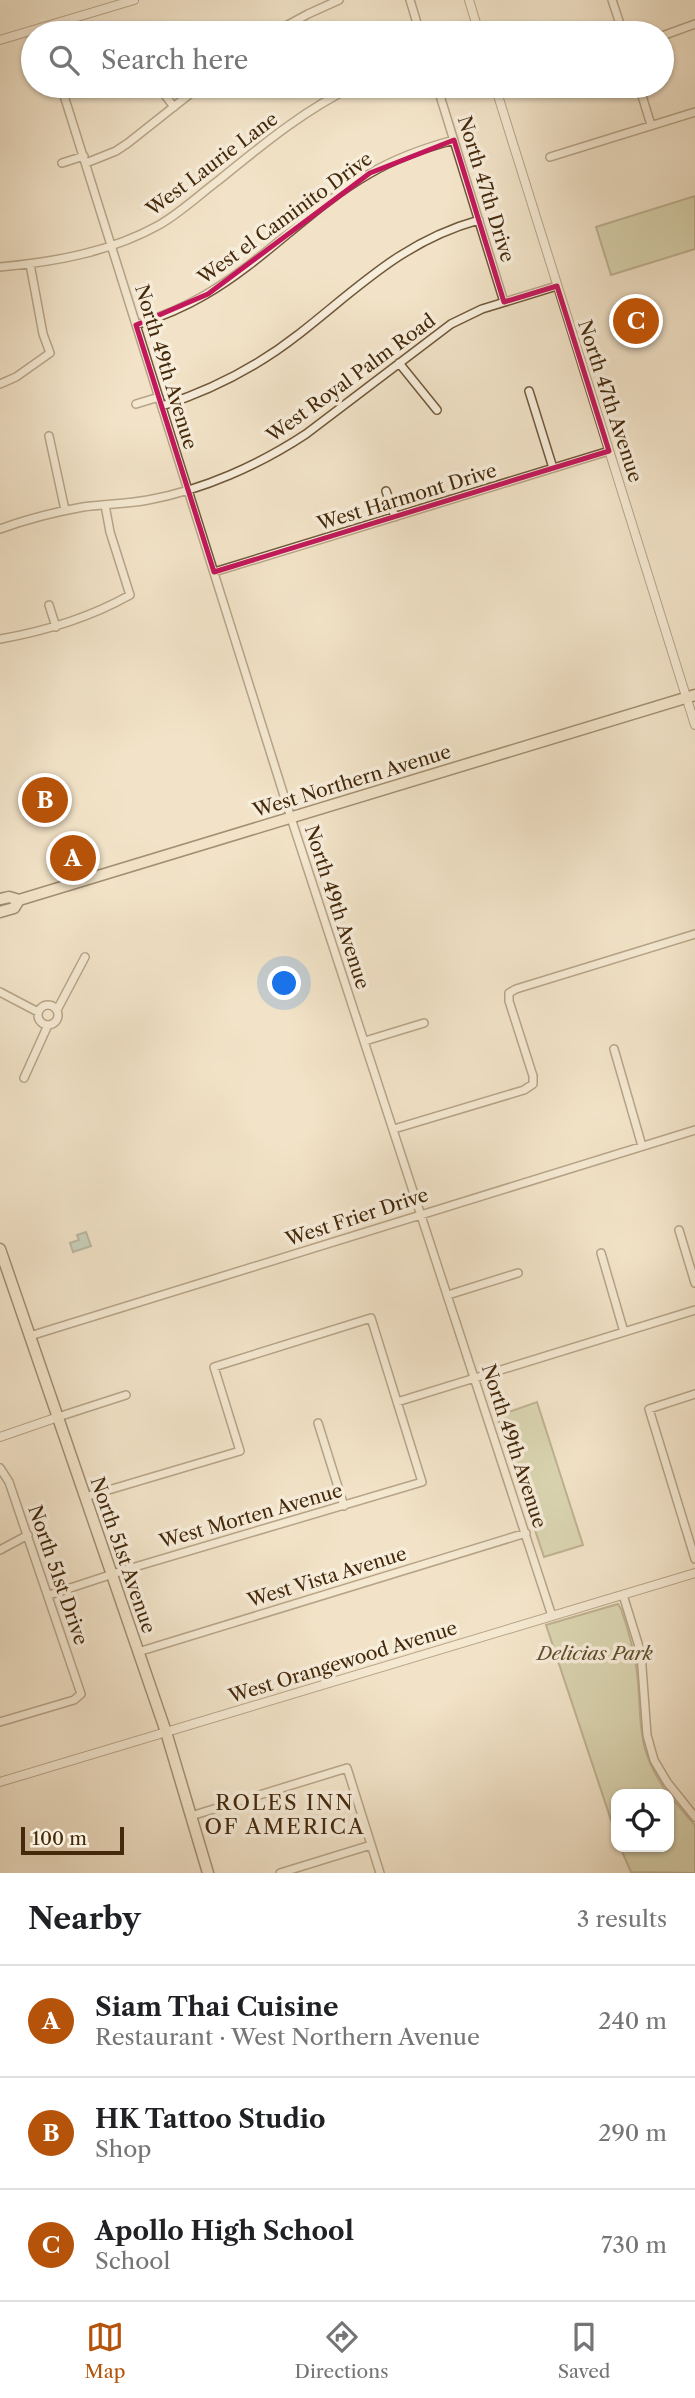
<!DOCTYPE html>
<html lang="en">
<head>
<meta charset="utf-8">
<style>
  body { margin:0; font-family:"Libre Caslon Text",serif; background:#f6f6f6; color:#202124 }
  .controls { position:absolute; right:21px; bottom:21px; display:grid; overflow:hidden; border-radius:14px; box-shadow:0 2px 5px #0004 }
  .controls button { width:63px; height:63px; display:grid; place-items:center; padding:0; border:0; border-bottom:2px solid #e0e0e0; background:#fff; color:#202124; font:35px sans-serif }
  .scale { position:absolute; left:21px; bottom:18px; width:103px; box-sizing:border-box; padding-left:7px; border:4px solid #44290b; border-top:0; font-size:19px; line-height:24px; white-space:nowrap; color:#44290b; -webkit-text-stroke:5px #f7eddb; paint-order:stroke }
  .you { position:absolute; left:285px; top:984px; width:24px; height:24px; margin:-18px; border:5px solid #fff; border-radius:50%; background:#1a73e8; box-shadow:0 0 0 10px #1a73e833 }
  .badge { display:grid; place-items:center; width:46px; height:46px; border-radius:50%; background:#b45309; color:#fff; font-size:23px; font-weight:700 }
  .pin { position:absolute; translate:-50% -50%; border:4px solid #fff; box-shadow:0 2px 7px #0006 }
  .list { margin:0; padding:0; list-style:none }
  h2 { display:flex; justify-content:space-between; align-items:center; height:91px; margin:0; padding:0 28px; font-size:30px }
  h2 small { font-size:23px; font-weight:400; color:#757577 }
  .list li { display:grid; grid-template-columns:46px 1fr auto; gap:21px; align-items:center; box-sizing:border-box; height:112px; padding:0 28px; border-top:2px solid #e0e0e0 }
  .list b { display:block; font-size:26px; white-space:nowrap }
  .list p { margin:0; font-size:23px; white-space:nowrap; color:#757577 }
  .list em { font-size:23px; font-style:normal; color:#757577 }
  .icon { flex:none; width:38px; height:38px; fill:none; stroke:currentColor; stroke-width:2; stroke-linecap:round; stroke-linejoin:round }
  .map { position:relative; flex:none; width:695px; height:1873px; overflow:hidden }
  .search { position:absolute; background:#fff; box-shadow:0 2px 5px #0004; left:21px; right:21px; top:21px; height:77px; display:flex; align-items:center; gap:18px; box-sizing:border-box; padding:0 24px; border-radius:38px; color:#757577; font-size:26px }
  .sheet { height:427px; background:#fff }
  nav { display:flex; justify-content:space-around; align-items:center; box-sizing:border-box; height:98px; border-top:2px solid #e0e0e0; background:#fff; font-size:19px; color:#757577 }
  nav a { display:grid; justify-items:center; gap:4px }
  nav .on { color:#b45309 }
  .map>svg:first-child { display:block }
  .green { fill:#bcc395; stroke:#807650; stroke-width:2 }
  .water { fill:#9bbeb7; stroke:#788272; stroke-width:2 }
  .lines { fill:none; stroke-linecap:round; stroke-linejoin:round }
  .minor-casing { stroke:#70583a; stroke-width:10 }
  .tertiary-casing { stroke:#70583a; stroke-width:10 }
  .primary-casing { stroke:#44290b; stroke-width:13 }
  .minor { stroke:#f7eddb; stroke-width:7 }
  .tertiary { stroke:#f7eddb; stroke-width:8 }
  .primary { stroke:#f2e3c8; stroke-width:10 }
  .marked { fill:none; stroke:#c2185b; stroke-width:5; stroke-linejoin:round }
  .labels { text-anchor:middle; dominant-baseline:central; stroke-width:7; stroke-linejoin:round; paint-order:stroke }
  .street-label { font-size:19px; fill:#44290b; stroke:#f7eddb }
  .park-label { font-size:19px; font-style:italic; fill:#62502e; stroke:#f7eddb }
  .neighbourhood-label { font-size:21px; letter-spacing:2px; fill:#44290b; stroke:#f7eddb }
</style>
</head>
<body>
<div class="map">
<svg width="695" height="1873" viewBox="0 0 695 1873">
  <rect width="100%" height="100%" fill="#f2e3c8"/>
  <filter id="stains"><feTurbulence type="fractalNoise" baseFrequency=".00286" numOctaves="4"/><feColorMatrix values="0 0 0 0 .2 0 0 0 0 .09 0 0 0 0 .02 0 0 0 .5 -.17"/></filter>
  <radialGradient id="worn" r=".72"><stop offset=".6" stop-color="#630" stop-opacity="0"/><stop offset="1" stop-color="#630" stop-opacity=".3"/></radialGradient>
  <path class="green" d="M695 196V249L611 275 596 227Z
    M537 1402 583 1545 544 1557 499 1422 502 1420 500 1415Z
    M618 1604 621 1609C628 1629 634 1650 637 1672 643 1726 634 1745 668 1794H616V1835L546 1625Z
    M669 1795 695 1825V1873L631 1872 620 1847H669Z"/>
  <path class="water" d="M86 1232 91 1246 73 1252 70 1243 79 1240 77 1235Z"/>
  <g class="lines">
    <defs>
      <path id="minor" d="M410 0 420 33
        M612 0 623 33
        M245 26 249 33
        M273 33 308 14 339 0
        M662 36 695 24
        M61 86 291 818 552 1616
        M158 86 174 107
        M437 86 504 302
        M639 86 651 125
        M550 157 695 112
        M62 163 84 156
        M86 163 116 151 128 143 200 86
        M0 267C54 262 111 252 159 225 180 213 199 195 219 180 261 146 304 110 354 86
        M136 325C161 317 183 308 205 295 264 261 310 208 369 174 396 158 424 148 454 140
        M399 363 437 410
        M0 384 16 377 50 353 43 334 30 264
        M529 391 553 468
        M136 404 159 397
        M162 406C212 390 257 367 299 334 359 287 403 241 479 220
        M49 436 65 510
        M386 491 395 517
        M0 529C27 519 55 512 83 507 105 504 126 504 148 500 203 490 259 465 306 434L451 324 482 309 557 286
        M214 572 609 451
        M49 605 56 627
        M0 639C46 631 89 618 130 595L110 532 105 505
        M0 992 38 1012
        M38 1015a10 10 0 1 1 20 0a10 10 0 1 1-20 0Z
        M57 1010 85 957
        M365 1041 424 1023
        M614 1049 642 1146
        M24 1078 48 1025
        M394 1129 524 1090 533 1084V1076L509 1001V993L516 989 695 934
        M679 1230 695 1283
        M601 1253 624 1332
        M448 1295 518 1273
        M30 1336 695 1130
        M695 1394 649 1409 695 1559
        M397 1402 695 1310
        M58 1417 126 1395
        M318 1423 344 1506
        M0 1468 9 1482 81 1694 74 1700 0 1722
        M0 1550 28 1535
        M49 1595 128 1569 422 1482 371 1318 214 1367 240 1451 85 1497
        M623 1595 641 1653 647 1735 654 1760 667 1782 695 1817
        M138 1652 526 1533
        M191 1816 347 1768 380 1873
        M280 1873 371 1845"/>
      <path id="tertiary" d="M469 0 479 33
        M0 40 134 0
        M495 86 695 725
        M0 1437 58 1417
        M0 1782 695 1573"/>
      <path id="primary" d="M0 899 9 897 19 900
        M0 912 14 908 19 900 695 695
        M0 1249 166 1732 208 1873"/>
    </defs>
    <use href="#minor" class="minor-casing"/>
    <use href="#tertiary" class="tertiary-casing"/>
    <use href="#primary" class="primary-casing"/>
    <use href="#minor" class="minor"/>
    <use href="#tertiary" class="tertiary"/>
    <use href="#primary" class="primary"/>
  </g>
  <path d="M0 0H695V1873H0ZM454 140 504 302 557 286 609 451 214 572 136 325 208 294 370 173Z" fill="#f2e3c8" fill-opacity=".55" fill-rule="evenodd"/>
  <path class="marked" d="M454 140 504 302 557 286 609 451 214 572 136 325 208 294 370 173Z"/>
  <g class="labels">
    <g class="street-label">
      <text transform="translate(212 164) rotate(-37)">West Laurie Lane</text>
      <text transform="translate(486 189) rotate(73)">North 47th Drive</text>
      <text transform="translate(285 218) rotate(-36)">West el Caminito Drive</text>
      <text transform="translate(166 367) rotate(73)">North 49th Avenue</text>
      <text transform="translate(351 378) rotate(-36)">West Royal Palm Road</text>
      <text transform="translate(610 401) rotate(72)">North 47th Avenue</text>
      <text transform="translate(407 497) rotate(-17)">West Harmont Drive</text>
      <text transform="translate(352 781) rotate(-17)">West Northern Avenue</text>
      <text transform="translate(337 907) rotate(72)">North 49th Avenue</text>
      <text transform="translate(357 1217) rotate(-18)">West Frier Drive</text>
      <text transform="translate(514 1446) rotate(72)">North 49th Avenue</text>
      <text transform="translate(251 1516) rotate(-16)">West Morten Avenue</text>
      <text transform="translate(123 1555) rotate(71)">North 51st Avenue</text>
      <text transform="translate(58 1575) rotate(71)">North 51st Drive</text>
      <text transform="translate(327 1577) rotate(-17)">West Vista Avenue</text>
      <text transform="translate(343 1662) rotate(-17)">West Orangewood Avenue</text>
    </g>
    <g class="park-label">
      <text x="595" y="1653">Delicias Park</text>
    </g>
    <g class="neighbourhood-label">
      <text x="285" y="1802">ROLES INN<tspan x="285" dy="24">OF AMERICA</tspan></text>
    </g>
  </g>
  <rect width="100%" height="100%" filter="url(#stains)"/>
  <rect width="100%" height="100%" fill="url(#worn)"/>
</svg>
<div class="controls">
<button><svg class="icon" aria-label="locate" viewBox="0 0 24 24"><circle cx="12" cy="12" r="6"/><path d="M12 2v4M12 18v4M2 12h4M18 12h4"/></svg></button>
</div>
<div class="scale">100 m</div>
<div class="you"></div>
<div class="pin badge" style="left:73px;top:858px">A</div>
<div class="pin badge" style="left:45px;top:800px">B</div>
<div class="pin badge" style="left:636px;top:321px">C</div>
<div class="search"><svg class="icon" aria-label="search" viewBox="0 0 24 24"><circle cx="10" cy="10" r="6"/><path d="M15 15l6 6"/></svg>Search here</div>
</div>
<section class="sheet">
<h2>Nearby<small>3 results</small></h2>
<ul class="list">
<li><span class="badge">A</span><div><b>Siam Thai Cuisine</b><p>Restaurant · West Northern Avenue</p></div><em>240 m</em></li>
<li><span class="badge">B</span><div><b>HK Tattoo Studio</b><p>Shop</p></div><em>290 m</em></li>
<li><span class="badge">C</span><div><b>Apollo High School</b><p>School</p></div><em>730 m</em></li>
</ul>
</section>
<nav>
<a class="on"><svg class="icon" aria-label="map" viewBox="0 0 24 24"><path d="M3 6l6-2 6 2 6-2v14l-6 2-6-2-6 2zM9 4v14M15 6v14"/></svg>Map</a>
<a><svg class="icon" aria-label="directions" viewBox="0 0 24 24"><path d="M12 3l9 9-9 9-9-9zM9 14v-3h6M13 9l2 2-2 2"/></svg>Directions</a>
<a><svg class="icon" aria-label="saved" viewBox="0 0 24 24"><path d="M7 4h10v16l-5-4-5 4z"/></svg>Saved</a>
</nav>
</body>
</html>
